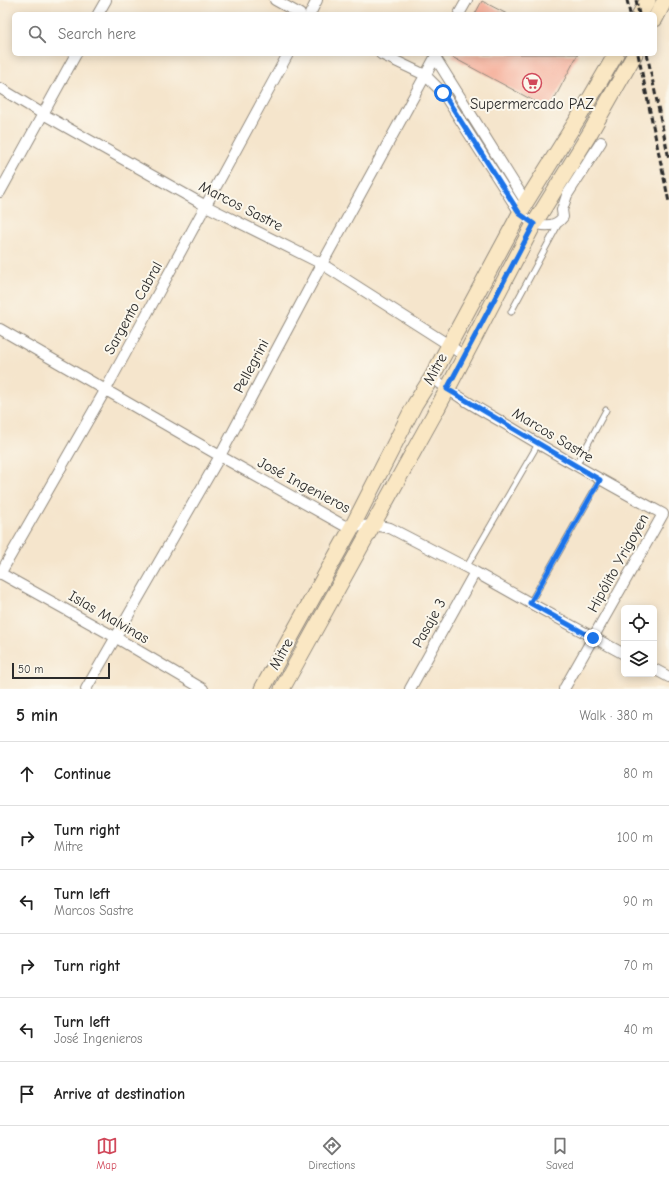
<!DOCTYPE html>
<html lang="en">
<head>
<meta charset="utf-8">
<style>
  body { margin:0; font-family:"Comic Neue",sans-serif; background:#f2f2f2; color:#222 }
  .controls { position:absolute; right:12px; bottom:12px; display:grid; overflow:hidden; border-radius:6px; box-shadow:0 2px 10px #0003 }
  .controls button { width:36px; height:36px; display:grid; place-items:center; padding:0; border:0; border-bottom:1px solid #e0e0e0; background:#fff; color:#222; font:20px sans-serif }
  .scale { position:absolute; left:12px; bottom:10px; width:98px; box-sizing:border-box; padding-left:4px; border:2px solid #2b2b2b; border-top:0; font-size:11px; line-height:14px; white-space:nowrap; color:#2b2b2b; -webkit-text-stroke:3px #fbf7ec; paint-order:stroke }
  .stop { position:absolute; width:12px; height:12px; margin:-9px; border:3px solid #1a73e8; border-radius:50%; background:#fff }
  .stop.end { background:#1a73e8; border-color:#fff; box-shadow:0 1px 4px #0008 }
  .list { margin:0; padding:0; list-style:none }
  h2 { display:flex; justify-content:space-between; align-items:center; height:52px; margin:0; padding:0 16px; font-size:17px }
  h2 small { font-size:13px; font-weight:400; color:#767676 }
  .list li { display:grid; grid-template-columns:26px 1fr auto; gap:12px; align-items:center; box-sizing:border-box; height:64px; padding:0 16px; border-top:1px solid #e0e0e0 }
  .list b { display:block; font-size:15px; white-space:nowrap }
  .list p { margin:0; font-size:13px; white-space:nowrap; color:#767676 }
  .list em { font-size:13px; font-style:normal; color:#767676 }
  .icon { flex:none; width:22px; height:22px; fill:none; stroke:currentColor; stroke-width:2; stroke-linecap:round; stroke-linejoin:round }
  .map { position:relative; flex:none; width:669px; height:689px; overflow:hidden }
  .search { position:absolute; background:#fff; box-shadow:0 2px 10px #0003; left:12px; right:12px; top:12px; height:44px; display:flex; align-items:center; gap:10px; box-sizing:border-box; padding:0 14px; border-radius:6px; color:#767676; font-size:15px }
  .sheet { height:436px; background:#fff }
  nav { display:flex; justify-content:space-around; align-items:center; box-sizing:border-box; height:56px; border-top:1px solid #e0e0e0; background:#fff; font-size:11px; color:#767676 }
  nav a { display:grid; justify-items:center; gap:2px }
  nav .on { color:#d1495b }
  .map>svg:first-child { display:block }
  .building { fill:#f5ab96 }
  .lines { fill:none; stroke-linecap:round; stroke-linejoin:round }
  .service-casing { stroke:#90887c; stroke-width:7 }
  .minor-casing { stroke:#90887c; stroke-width:12 }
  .secondary-casing { stroke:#90887c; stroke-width:17 }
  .service { stroke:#fff; stroke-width:5 }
  .minor { stroke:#fff; stroke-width:10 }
  .secondary { stroke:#fae7c3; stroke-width:15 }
  .rail { stroke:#2b2b2b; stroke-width:3; stroke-dasharray:6 3; stroke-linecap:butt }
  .route { stroke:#1a73e8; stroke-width:5 }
  .labels { text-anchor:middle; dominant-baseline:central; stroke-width:4; stroke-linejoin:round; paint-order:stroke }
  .poi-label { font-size:15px; fill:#2b2b2b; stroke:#fbf7ec }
  .street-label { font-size:15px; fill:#2b2b2b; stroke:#fbf7ec }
</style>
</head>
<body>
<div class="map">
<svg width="669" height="689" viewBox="0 0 669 689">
  <rect width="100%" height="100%" fill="#fbf7ec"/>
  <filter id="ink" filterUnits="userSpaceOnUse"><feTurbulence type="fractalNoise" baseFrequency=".025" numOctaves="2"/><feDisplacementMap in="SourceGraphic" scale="8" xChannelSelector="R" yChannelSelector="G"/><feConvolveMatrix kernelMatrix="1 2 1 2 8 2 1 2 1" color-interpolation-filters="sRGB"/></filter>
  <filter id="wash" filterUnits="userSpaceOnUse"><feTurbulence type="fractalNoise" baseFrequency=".012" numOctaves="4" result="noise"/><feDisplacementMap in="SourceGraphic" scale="16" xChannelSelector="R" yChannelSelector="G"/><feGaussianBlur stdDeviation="0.9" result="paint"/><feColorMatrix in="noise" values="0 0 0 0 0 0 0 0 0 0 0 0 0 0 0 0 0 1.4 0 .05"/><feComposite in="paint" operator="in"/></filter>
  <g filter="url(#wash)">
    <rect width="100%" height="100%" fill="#f5e5cc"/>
    <g id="blocks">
      <path class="building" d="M482 1 507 14H475Z
        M453 54H578L549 109 452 57Z"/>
    </g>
  </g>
  <g filter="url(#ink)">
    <use href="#blocks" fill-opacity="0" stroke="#90887c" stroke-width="1"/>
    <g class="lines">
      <defs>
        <path id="service" d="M511 312 559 223
          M576 466 606 410
          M466 568 538 444
          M530 603 600 480"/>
        <path id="minor" d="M275 0 300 14
          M98 14 106 0
          M310 14 317 0
          M459 14 467 0
          M381 54 425 75 443 93 518 210C527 223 551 233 563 217L562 210 567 195 601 142
          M435 57 524 199 527 206
          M0 88 43 114 206 206 322 264 449 345 464 356
          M0 192 76 54
          M0 329 220 456 343 525 352 527 373 525 390 528 475 572 530 603 624 654
          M432 377C456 397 485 412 512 428 561 458 612 486 663 514L564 689
          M0 573 115 637 203 689
          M0 574 106 389 288 54
          M654 669 669 677
          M86 689 220 456 322 264 437 54
          M410 689 475 572"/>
        <path id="secondary" d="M640 14 648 0
          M655 19 665 0
          M262 689 352 527 415 404 432 377 526 202 579 117 616 54
          M282 689 437 409 534 224 590 133 635 54"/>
      </defs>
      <use href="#service" class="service-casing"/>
      <use href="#minor" class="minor-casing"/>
      <use href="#secondary" class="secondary-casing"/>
      <use href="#service" class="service"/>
      <use href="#minor" class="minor"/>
      <use href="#secondary" class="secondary"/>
      <path class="rail" d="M627 0 630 14
        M636 0 639 14
        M638 54 669 202
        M647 54 669 159"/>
    </g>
  </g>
  <g class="lines" filter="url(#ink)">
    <path class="route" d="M443 93 520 214 534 224 447 389 600 480 530 603 593 638"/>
  </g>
  <defs>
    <symbol id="supermarket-ring" viewBox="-11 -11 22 22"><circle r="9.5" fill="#fbf7ec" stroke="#d1495b" stroke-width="1.5"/><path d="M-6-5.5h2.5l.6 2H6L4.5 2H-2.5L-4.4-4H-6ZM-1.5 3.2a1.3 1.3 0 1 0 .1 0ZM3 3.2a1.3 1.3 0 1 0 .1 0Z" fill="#d1495b"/></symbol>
  </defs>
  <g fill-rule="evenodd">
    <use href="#supermarket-ring" x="521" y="72" width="22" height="22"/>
  </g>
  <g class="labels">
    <g class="poi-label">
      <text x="532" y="104">Supermercado PAZ</text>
    </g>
    <g class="street-label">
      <text transform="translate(241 206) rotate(27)">Marcos Sastre</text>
      <text transform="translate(133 308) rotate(-61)">Sargento Cabral</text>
      <text transform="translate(251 366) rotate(-62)">Pellegrini</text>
      <text transform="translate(435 369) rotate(-61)">Mitre</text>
      <text transform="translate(553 435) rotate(31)">Marcos Sastre</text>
      <text transform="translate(304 485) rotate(28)">José Ingenieros</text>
      <text transform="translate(618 563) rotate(-61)">Hipólito Yrigoyen</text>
      <text transform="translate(109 617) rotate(30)">Islas Malvinas</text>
      <text transform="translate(429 623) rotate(-61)">Pasaje 3</text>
      <text transform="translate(281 654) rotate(-61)">Mitre</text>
    </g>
  </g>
</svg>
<div class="controls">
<button><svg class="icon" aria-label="locate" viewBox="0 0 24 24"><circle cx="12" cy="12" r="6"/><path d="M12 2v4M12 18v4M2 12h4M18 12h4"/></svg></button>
<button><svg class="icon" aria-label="layers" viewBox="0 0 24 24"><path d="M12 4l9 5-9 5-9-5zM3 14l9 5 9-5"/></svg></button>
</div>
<div class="scale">50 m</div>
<div class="stop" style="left:443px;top:93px"></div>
<div class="stop end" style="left:593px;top:638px"></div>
<div class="search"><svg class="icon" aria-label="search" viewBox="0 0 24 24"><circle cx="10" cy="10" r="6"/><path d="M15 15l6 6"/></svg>Search here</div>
</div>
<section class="sheet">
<h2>5 min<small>Walk · 380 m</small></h2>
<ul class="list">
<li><svg class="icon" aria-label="ahead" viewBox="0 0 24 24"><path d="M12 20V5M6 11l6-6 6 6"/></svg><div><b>Continue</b></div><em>80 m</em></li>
<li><svg class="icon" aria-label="right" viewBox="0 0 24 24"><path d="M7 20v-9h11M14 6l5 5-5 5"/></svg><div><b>Turn right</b><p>Mitre</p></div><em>100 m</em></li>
<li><svg class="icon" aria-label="left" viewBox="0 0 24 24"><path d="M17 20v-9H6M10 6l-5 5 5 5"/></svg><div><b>Turn left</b><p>Marcos Sastre</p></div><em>90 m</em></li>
<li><svg class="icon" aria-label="right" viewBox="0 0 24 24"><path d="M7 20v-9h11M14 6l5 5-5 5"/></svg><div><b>Turn right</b></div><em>70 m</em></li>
<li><svg class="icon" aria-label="left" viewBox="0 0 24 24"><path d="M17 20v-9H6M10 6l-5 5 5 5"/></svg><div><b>Turn left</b><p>José Ingenieros</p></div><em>40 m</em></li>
<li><svg class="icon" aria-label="arrive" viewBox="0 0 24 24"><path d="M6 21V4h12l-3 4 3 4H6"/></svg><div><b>Arrive at destination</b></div></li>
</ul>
</section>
<nav>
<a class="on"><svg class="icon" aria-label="map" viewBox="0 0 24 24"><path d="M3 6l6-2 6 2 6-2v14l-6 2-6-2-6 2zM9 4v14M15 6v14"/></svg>Map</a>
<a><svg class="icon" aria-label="directions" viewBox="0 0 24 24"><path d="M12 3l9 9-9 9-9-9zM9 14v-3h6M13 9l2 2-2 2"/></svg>Directions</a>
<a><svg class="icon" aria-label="saved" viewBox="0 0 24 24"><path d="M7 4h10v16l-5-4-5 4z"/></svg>Saved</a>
</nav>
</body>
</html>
